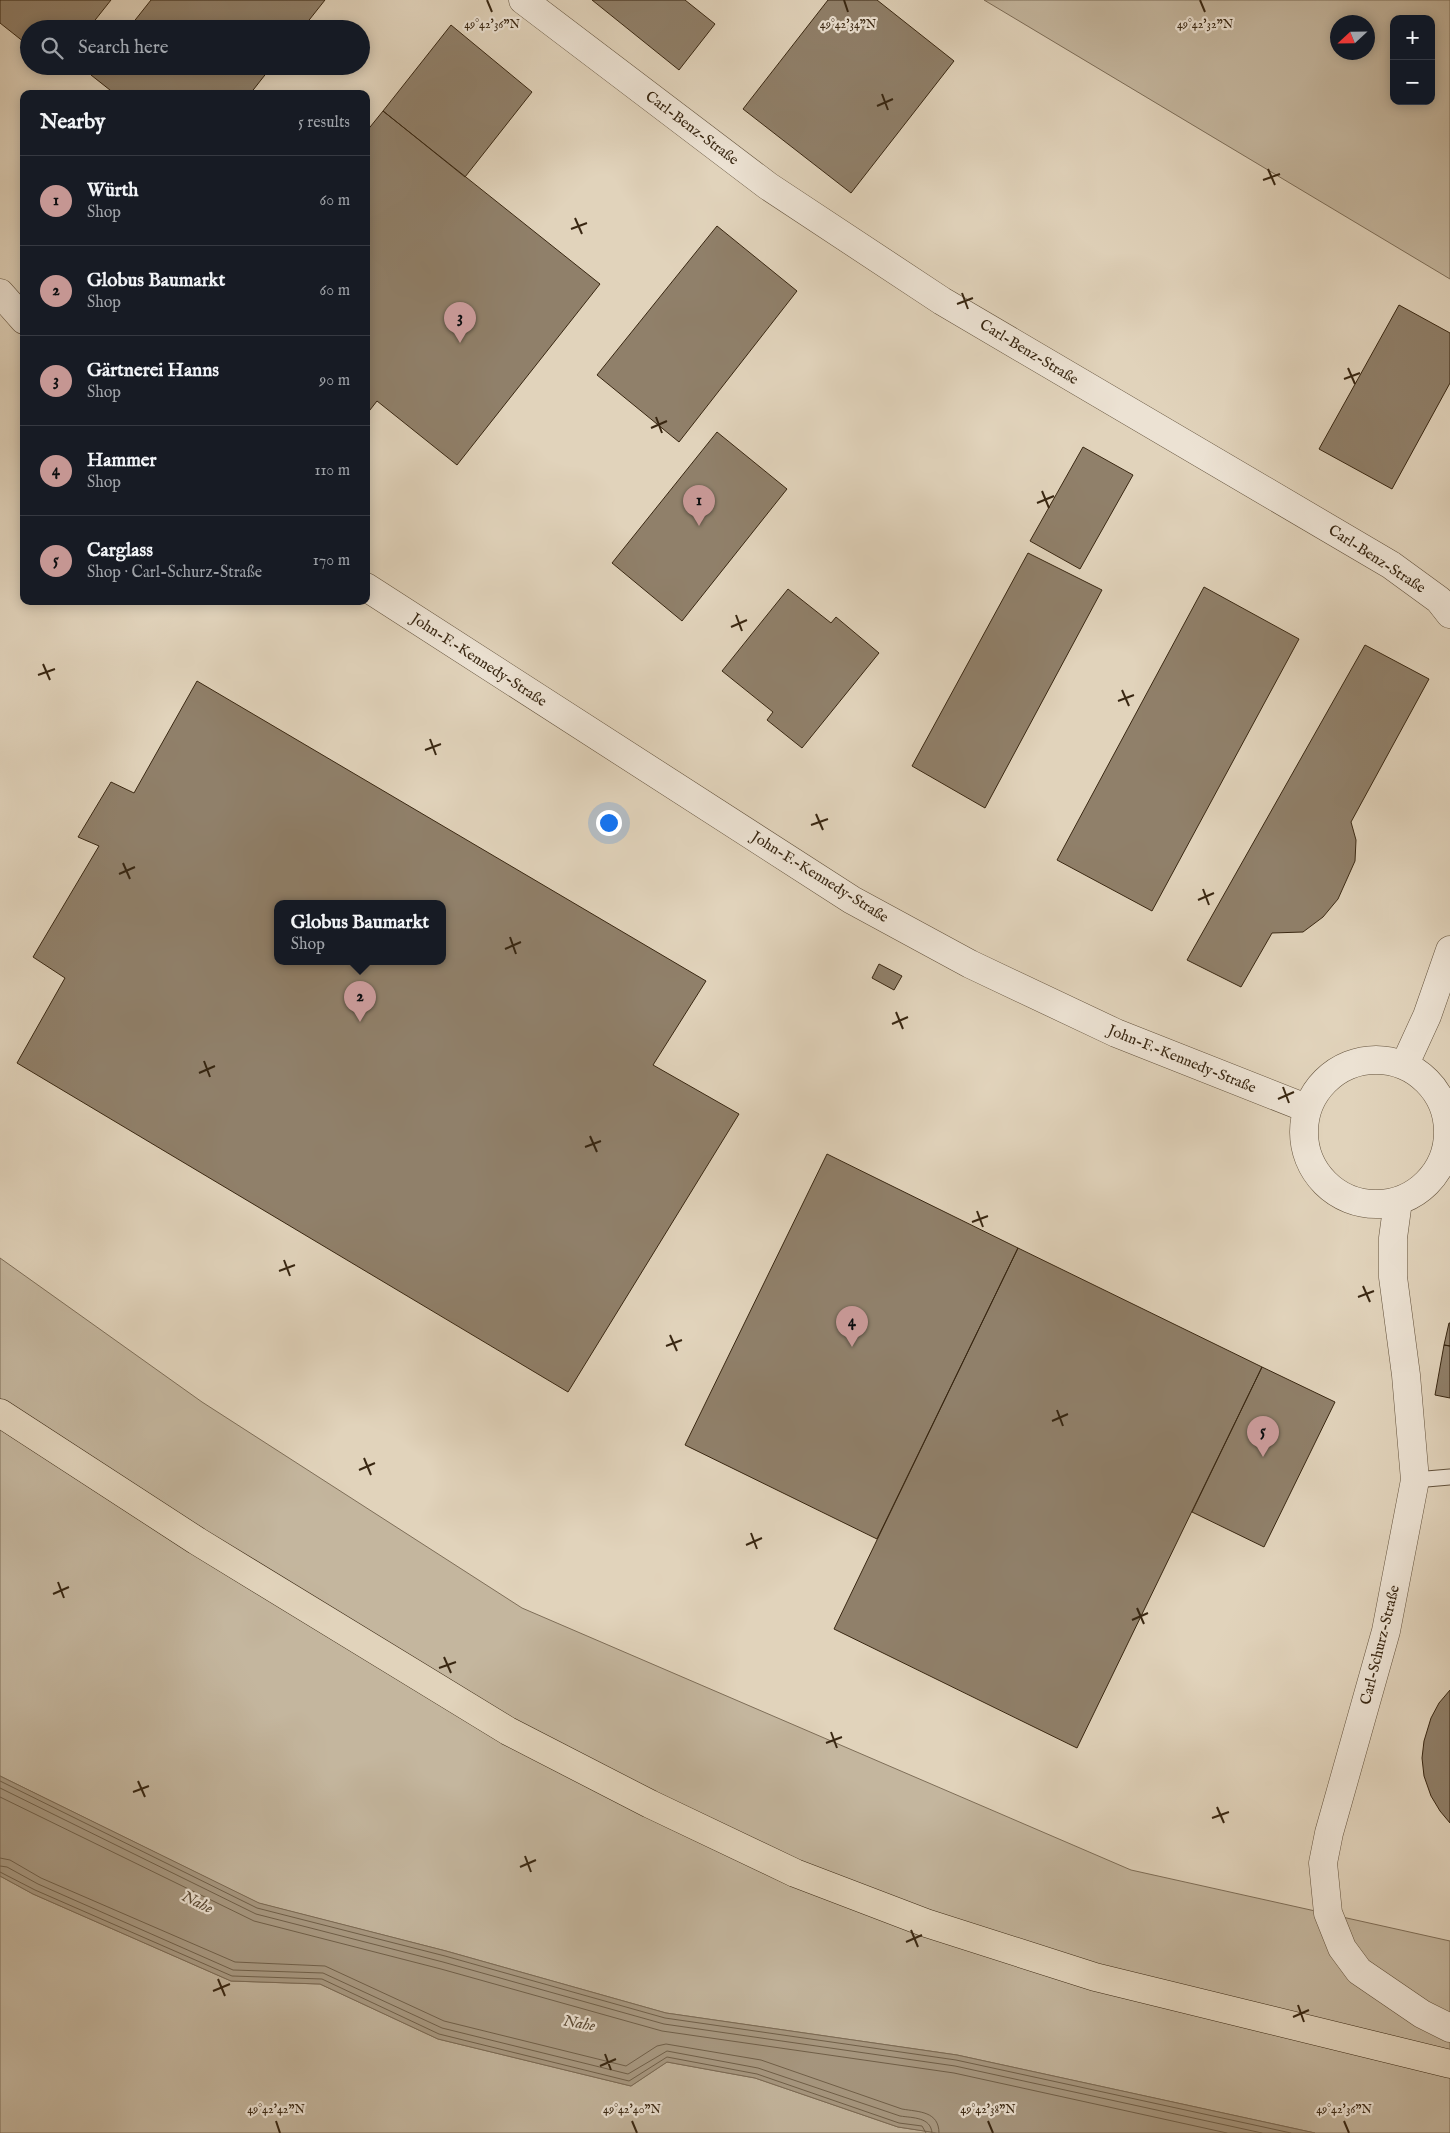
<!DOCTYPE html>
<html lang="en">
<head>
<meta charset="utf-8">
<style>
  body { margin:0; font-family:"IM FELL English",serif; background:#20242c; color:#f1f3f6 }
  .controls { position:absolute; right:15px; top:15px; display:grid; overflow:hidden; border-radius:10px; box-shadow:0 2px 12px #0003 }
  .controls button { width:45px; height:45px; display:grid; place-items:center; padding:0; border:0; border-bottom:1px solid #363941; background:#171b24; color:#f1f3f6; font:25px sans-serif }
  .compass { position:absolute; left:1330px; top:15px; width:45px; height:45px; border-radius:50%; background:#171b24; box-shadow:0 2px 12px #0003; rotate:248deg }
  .you { position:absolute; left:608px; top:822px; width:18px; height:18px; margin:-12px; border:4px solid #fff; border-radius:50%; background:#1a73e8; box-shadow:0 0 0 8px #1a73e833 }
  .badge { display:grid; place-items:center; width:32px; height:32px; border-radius:50%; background:#c59692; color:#111; font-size:16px; font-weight:700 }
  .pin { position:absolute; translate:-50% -41px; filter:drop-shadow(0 1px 2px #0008) }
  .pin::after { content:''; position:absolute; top:26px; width:18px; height:15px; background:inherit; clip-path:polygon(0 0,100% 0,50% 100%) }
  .popup { position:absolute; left:274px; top:900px; width:172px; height:65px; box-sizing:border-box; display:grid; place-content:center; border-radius:10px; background:#171b24; filter:drop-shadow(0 1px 4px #0005); font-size:16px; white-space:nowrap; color:#9ea1a6 }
  .popup b { font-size:19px; color:#f1f3f6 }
  .popup::after { content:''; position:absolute; left:50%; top:100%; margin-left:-10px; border:10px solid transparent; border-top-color:#171b24 }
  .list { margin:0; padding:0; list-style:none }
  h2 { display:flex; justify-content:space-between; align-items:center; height:65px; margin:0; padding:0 20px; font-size:21px }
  h2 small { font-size:16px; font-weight:400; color:#9ea1a6 }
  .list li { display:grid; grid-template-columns:32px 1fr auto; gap:15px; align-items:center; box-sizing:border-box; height:90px; padding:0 20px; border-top:1px solid #363941 }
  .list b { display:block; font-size:19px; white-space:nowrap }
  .list p { margin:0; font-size:16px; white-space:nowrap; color:#9ea1a6 }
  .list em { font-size:16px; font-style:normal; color:#9ea1a6 }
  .icon { flex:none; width:28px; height:28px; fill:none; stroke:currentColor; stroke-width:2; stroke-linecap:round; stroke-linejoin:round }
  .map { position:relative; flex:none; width:1450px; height:2133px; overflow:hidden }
  .search { position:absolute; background:#171b24; box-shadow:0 2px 12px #0003; left:20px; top:20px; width:350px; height:55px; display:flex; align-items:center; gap:12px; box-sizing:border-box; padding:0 18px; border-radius:28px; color:#9ea1a6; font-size:19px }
  .panel { position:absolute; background:#171b24; box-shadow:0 2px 12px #0003; left:20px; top:90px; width:350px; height:515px; border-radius:10px }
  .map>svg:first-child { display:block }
  .green { fill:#c4b69e; stroke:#7e6e58; fill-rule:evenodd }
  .water { fill:#a89982; stroke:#7c6b55 }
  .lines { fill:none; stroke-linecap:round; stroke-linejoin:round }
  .shore { stroke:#70604a; stroke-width:1 }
  .building { fill:#90806a; stroke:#392712; fill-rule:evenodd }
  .lane-casing { stroke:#63523c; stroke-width:17 }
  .street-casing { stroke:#63523c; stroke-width:29 }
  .primary-casing { stroke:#392712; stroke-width:29 }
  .lane { stroke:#ece2d3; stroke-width:15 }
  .street { stroke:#ece2d3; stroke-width:28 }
  .primary { stroke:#e1d3bb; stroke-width:28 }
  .ticks { fill:none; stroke:#392712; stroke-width:2 }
  .labels { text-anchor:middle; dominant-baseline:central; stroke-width:4.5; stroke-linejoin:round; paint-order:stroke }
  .street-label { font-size:15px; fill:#392712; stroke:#ece2d3 }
  .water-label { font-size:16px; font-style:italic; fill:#5a4934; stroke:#ece2d3 }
  .ticks-label { font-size:12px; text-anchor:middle; fill:#392712; stroke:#ece2d3; stroke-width:4.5; stroke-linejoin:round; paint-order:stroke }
</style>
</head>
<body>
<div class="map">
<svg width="1450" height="2133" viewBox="0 0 1450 2133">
  <rect width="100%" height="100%" fill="#e1d3bb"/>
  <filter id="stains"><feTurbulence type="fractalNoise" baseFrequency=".004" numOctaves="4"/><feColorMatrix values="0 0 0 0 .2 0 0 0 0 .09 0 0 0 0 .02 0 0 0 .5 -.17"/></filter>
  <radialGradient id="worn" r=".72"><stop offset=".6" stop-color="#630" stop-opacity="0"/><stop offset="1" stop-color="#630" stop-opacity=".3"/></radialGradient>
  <path class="green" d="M984 0H1450V279ZM1394 19H1431V101H1394ZM1338 22H1368V52H1338Z
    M0 1258 202 1402 522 1608 1131 1870 1450 1941V2133H1315L957 2055 666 2013 446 1951 258 1903 0 1776Z
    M0 1876 33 1894 231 1981 320 1984 438 2039 631 2086 667 2062 755 2078 898 2127 938 2133H0Z"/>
  <path class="water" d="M0 1776 259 1903 446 1951 666 2013 957 2055 1315 2133H937L898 2127 755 2078 667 2062 631 2086 438 2039 320 1984 231 1981 33 1894 0 1876Z"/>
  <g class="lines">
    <path class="shore" d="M0 1781 257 1908 445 1956 665 2018 956 2060 1291 2133
      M0 1788 256 1914 443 1962 664 2024 955 2066 1262 2133
      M0 1797 254 1921 441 1969 662 2031 954 2073 1227 2133
      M0 1858 10 1860 41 1878 235 1962 325 1966 444 2021 626 2066 657 2046 666 2044 761 2060 902 2109C919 2112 939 2111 939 2133
      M0 1866 7 1867 38 1884 233 1970 323 1973 442 2028 628 2074 667 2051 758 2068 900 2116C913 2118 931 2117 932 2133
      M0 1872 35 1890 232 1976 322 1979 439 2034 629 2081 667 2057 757 2074 899 2123 922 2126 926 2133"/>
  </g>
  <path class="building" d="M0 0H111L88 29H29V46L0 23Z
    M151 0H325L302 29H128Z
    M592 0H685L715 24 679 70Z
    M828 0H877L954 61 851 193 743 109Z
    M451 25 532 92 465 177 383 111Z
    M98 66H272L250 94H115L91 75Z
    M383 111 600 284 457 465 377 401 366 415V132Z
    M717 226 797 291 679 442 597 375Z
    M1399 305 1450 333V383L1392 489 1319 449Z
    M717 432 787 489 682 621 612 563Z
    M1083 447 1133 475 1080 569 1030 541Z
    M1028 553 1102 590 985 808 912 766Z
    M1204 587 1299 639 1152 911 1057 860Z
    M788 589 831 623 836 617 879 653 802 748 767 720 773 712 722 671Z
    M1365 645 1429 679 1351 822 1356 840 1355 861 1338 899 1323 917 1303 932 1272 933 1241 987 1187 960Z
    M197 681 706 981 653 1065 739 1114 568 1392 17 1063 65 978 33 957 99 846 78 837 111 782 134 793ZM278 903H442V961H278Z
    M879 964 902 976 894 990 872 978Z
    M827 1154 1018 1248 877 1539 685 1445Z
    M1018 1248 1262 1367 1077 1748 834 1629Z
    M1449 1323H1450V1346L1444 1345Z
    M1444 1345 1450 1346V1398L1435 1395Z
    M1262 1367 1335 1402 1264 1547 1192 1512Z
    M1450 1690V1823L1440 1811 1431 1796 1424 1776 1422 1758 1424 1741 1431 1718 1439 1703Z"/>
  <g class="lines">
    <defs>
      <path id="lane" d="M1415 1480 1450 1477"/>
      <path id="street" d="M523 0 768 186 942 301 1391 565 1439 600 1450 614
        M0 293 24 320
        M366 587 852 900 970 964 1116 1033 1306 1108
        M1304 1132a72 72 0 1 1 144 0a72 72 0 1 1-144 0Z
        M1405 1064 1427 1016 1450 950
        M1398 1201 1393 1238V1277L1406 1375 1415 1480 1386 1631 1329 1833 1323 1863 1328 1913 1342 1948 1359 1971 1422 2014 1450 2028"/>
      <path id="primary" d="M0 1413 197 1541 508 1731 650 1804 795 1873 926 1923 1095 1977 1450 2064"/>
    </defs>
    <use href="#lane" class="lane-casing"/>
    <use href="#street" class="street-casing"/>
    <use href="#primary" class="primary-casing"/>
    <use href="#lane" class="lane"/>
    <use href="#street" class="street"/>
    <use href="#primary" class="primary"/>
  </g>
  <path class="ticks" d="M487 0 492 12M844 0 848 12M1200 0 1205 12M882 94 888 110M877 106 893 99M1268 169 1275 185M1263 180 1280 174M575 218 582 234M571 229 587 223M962 293 968 309M957 304 973 298M1348 368 1355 384M1344 379 1360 373M656 417 662 433M651 428 667 421M1042 491 1049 508M1037 503 1054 496M736 615 742 631M731 627 747 620M43 664 50 680M38 675 55 669M1122 690 1129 706M1118 701 1134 695M430 739 436 755M425 750 441 744M816 814 823 830M811 825 828 819M123 863 130 879M119 874 135 867M1203 889 1209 905M1198 900 1214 893M510 937 516 954M505 949 521 942M896 1012 903 1029M892 1024 908 1017M204 1061 210 1077M199 1073 215 1066M1283 1087 1289 1103M1278 1099 1294 1092M590 1136 597 1152M585 1147 601 1141M977 1211 983 1227M972 1222 988 1216M284 1260 290 1276M279 1271 295 1265M1363 1286 1370 1302M1358 1297 1374 1291M670 1335 677 1351M666 1346 682 1340M1057 1410 1063 1426M1052 1421 1068 1414M364 1458 371 1475M359 1470 375 1463M751 1533 757 1549M746 1545 762 1538M58 1582 64 1598M53 1594 69 1587M1137 1608 1144 1624M1132 1620 1148 1613M444 1657 451 1673M439 1668 456 1662M831 1732 837 1748M826 1743 842 1737M138 1781 145 1797M133 1792 149 1786M1217 1807 1224 1823M1212 1818 1229 1812M525 1856 531 1872M520 1867 536 1860M911 1930 918 1947M906 1942 922 1935M218 1979 225 1996M213 1991 230 1984M1298 2005 1304 2022M1293 2017 1309 2010M605 2054 611 2070M600 2066 616 2059M276 2121 280 2133M632 2121 637 2133M988 2121 993 2133M1344 2121 1349 2133"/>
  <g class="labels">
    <g class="street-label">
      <text transform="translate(692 128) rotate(37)">Carl-Benz-Straße</text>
      <text transform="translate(1029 352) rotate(31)">Carl-Benz-Straße</text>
      <text transform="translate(1377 559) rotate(33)">Carl-Benz-Straße</text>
      <text transform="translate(479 660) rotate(33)">John-F.-Kennedy-Straße</text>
      <text transform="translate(820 877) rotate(32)">John-F.-Kennedy-Straße</text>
      <text transform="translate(1182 1059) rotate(22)">John-F.-Kennedy-Straße</text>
      <text transform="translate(1380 1645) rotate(-76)">Carl-Schurz-Straße</text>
    </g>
    <g class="water-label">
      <text transform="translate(197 1903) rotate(26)">Nahe</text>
      <text transform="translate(579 2024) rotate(10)">Nahe</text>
    </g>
  </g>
  <g class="ticks-label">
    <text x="492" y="28">49°42'36"N</text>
    <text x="848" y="28">49°42'34"N</text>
    <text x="1205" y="28">49°42'32"N</text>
    <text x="276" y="2113">49°42'42"N</text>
    <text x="632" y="2113">49°42'40"N</text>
    <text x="988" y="2113">49°42'38"N</text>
    <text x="1344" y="2113">49°42'36"N</text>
  </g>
  <rect width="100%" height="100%" filter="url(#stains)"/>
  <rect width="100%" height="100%" fill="url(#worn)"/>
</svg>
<div class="controls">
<button>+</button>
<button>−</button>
</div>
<svg class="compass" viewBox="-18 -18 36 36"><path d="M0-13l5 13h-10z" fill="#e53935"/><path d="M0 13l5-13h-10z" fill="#9ea1a6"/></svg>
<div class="you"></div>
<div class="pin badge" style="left:699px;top:526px">1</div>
<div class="pin badge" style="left:360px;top:1022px">2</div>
<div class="popup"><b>Globus Baumarkt</b>Shop</div>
<div class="pin badge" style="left:460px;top:343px">3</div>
<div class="pin badge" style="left:852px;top:1347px">4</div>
<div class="pin badge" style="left:1263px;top:1457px">5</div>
<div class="search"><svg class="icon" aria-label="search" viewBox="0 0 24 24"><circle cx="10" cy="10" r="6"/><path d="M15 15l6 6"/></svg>Search here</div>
<section class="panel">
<h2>Nearby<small>5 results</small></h2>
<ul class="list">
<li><span class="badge">1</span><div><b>Würth</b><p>Shop</p></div><em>60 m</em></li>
<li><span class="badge">2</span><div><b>Globus Baumarkt</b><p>Shop</p></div><em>60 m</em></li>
<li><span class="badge">3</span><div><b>Gärtnerei Hanns</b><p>Shop</p></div><em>90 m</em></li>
<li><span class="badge">4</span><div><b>Hammer</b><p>Shop</p></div><em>110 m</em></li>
<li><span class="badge">5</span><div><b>Carglass</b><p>Shop · Carl-Schurz-Straße</p></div><em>170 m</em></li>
</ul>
</section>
</div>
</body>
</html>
